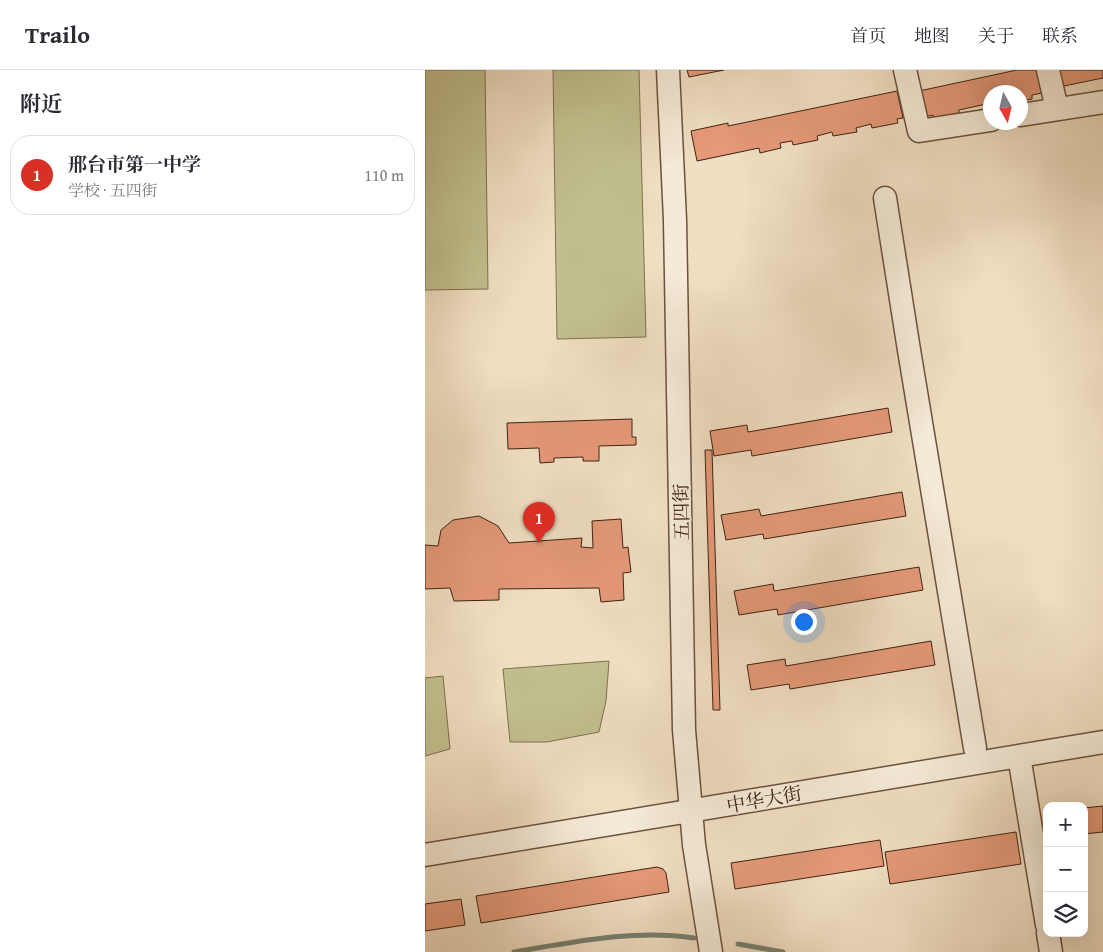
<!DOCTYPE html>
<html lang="zh">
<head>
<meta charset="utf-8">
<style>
  body { margin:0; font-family:"Gentium Book Plus","Noto Serif SC",serif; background:#f7f7f7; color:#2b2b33 }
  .controls { position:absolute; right:15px; bottom:15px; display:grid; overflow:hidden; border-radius:10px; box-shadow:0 5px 20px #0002 }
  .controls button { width:45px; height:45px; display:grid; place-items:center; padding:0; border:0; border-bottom:1px solid #e1e1e2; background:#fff; color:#2b2b33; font:25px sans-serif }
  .compass { position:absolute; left:558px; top:15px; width:45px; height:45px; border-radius:50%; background:#fff; box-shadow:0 5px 20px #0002; rotate:172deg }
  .you { position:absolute; left:378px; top:551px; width:18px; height:18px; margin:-12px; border:4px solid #fff; border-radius:50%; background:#1a73e8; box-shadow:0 0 0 8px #1a73e833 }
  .badge { display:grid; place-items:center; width:32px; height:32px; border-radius:50%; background:#d93025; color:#fff; font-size:16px; font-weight:700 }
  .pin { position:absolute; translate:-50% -41px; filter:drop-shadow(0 1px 2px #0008) }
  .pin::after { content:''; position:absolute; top:26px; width:18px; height:15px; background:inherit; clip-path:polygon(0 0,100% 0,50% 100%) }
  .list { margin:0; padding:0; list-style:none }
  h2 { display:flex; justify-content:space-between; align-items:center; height:65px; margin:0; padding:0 20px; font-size:21px }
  h2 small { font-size:16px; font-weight:400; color:#7c7c81 }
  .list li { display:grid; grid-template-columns:32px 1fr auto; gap:15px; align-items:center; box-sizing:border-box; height:80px; margin:0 10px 10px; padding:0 10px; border:1px solid #e1e1e2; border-radius:20px }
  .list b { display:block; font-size:19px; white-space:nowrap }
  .list p { margin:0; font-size:16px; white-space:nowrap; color:#7c7c81 }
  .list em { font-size:16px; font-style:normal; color:#7c7c81 }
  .icon { flex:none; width:28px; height:28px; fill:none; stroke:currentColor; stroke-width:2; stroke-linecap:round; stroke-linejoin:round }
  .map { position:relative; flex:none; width:678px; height:882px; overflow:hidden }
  header { display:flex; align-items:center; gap:30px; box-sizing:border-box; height:70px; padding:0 25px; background:#fff; border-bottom:1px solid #e1e1e2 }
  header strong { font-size:24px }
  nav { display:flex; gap:28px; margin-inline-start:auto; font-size:18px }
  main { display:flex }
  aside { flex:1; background:#fff }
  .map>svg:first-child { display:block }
  .green { fill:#c1bf8e; stroke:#807050 }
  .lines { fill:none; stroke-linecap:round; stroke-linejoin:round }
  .stream { stroke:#767f6f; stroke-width:5 }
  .building { fill:#e59978; stroke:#3f2212 }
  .minor-casing { stroke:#6b513e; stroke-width:25 }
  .minor { stroke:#f5ead7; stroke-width:22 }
  .labels { text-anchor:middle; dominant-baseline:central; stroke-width:4; stroke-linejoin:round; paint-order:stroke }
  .street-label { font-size:19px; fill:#3f2212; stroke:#f5ead7 }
</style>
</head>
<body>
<header>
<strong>Trailo</strong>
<nav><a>首页</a><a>地图</a><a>关于</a><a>联系</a></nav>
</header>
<main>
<aside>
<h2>附近<small></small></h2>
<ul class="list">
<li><span class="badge">1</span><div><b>邢台市第一中学</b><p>学校 · 五四街</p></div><em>110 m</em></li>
</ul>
</aside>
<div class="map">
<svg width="678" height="882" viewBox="0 0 678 882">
  <rect width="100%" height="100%" fill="#f0dec2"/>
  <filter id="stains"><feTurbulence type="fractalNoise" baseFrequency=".004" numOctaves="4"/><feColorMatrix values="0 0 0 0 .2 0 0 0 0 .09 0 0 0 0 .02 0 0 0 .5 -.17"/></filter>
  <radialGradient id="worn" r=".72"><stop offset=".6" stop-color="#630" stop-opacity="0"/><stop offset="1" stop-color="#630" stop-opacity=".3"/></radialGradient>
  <path class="green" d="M0 0H60L63 219 0 220Z
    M128 0H214L221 267 132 269Z
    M184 591 181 631 174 662 122 672H85L78 599Z
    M18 606 25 679 0 686V608Z"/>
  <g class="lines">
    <path class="stream" d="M313 874 358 882
      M89 882C149 872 209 859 269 868"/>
  </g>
  <path class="building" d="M262 0H299L264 7Z
    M592 0H612L617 23 607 25V29L596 31V22H566V33L534 40V43L509 48 508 45 499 47 494 21Z
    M630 0H678V8L634 17Z
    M472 21 478 48 472 49 473 53 447 58 446 54 431 58 432 62 408 66 407 62 392 66 393 70 368 75 367 71 355 73 356 78 335 83 334 78 272 91 266 61 303 53V56Z
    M463 338 467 362 327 386 326 380 289 386 285 361 322 355 323 362Z
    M207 349V367H211V375L174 376V391H158V387L129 388V392L115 393 114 378 83 379 82 353Z
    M280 380H287L295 640H288Z
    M477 422 481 446 339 469 338 464 301 470 296 445 334 439 336 446Z
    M54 446 73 456 84 473 157 468 156 477 168 478 167 451 196 449 198 478 203 477 206 502 198 503 199 530 176 532 174 518 74 519V530L29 531 25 518 0 519V475L13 476 16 460 28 450Z
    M494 497 498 520 353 545 352 539 314 545 309 521 348 514 349 521Z
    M506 571 510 595 365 619 364 614 326 620 322 595 360 589 361 596Z
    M678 736V762L659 764V738Z
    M591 762 596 794 465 814 460 782Z
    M455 770 459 796 310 819 306 793Z
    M232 797 238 799 241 803 244 822 56 853 51 826Z
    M36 829 40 855 0 861V834Z"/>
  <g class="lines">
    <defs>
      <path id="minor" d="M243 0 250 150 259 660 269 775 286 882
        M480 0 494 61 566 50
        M623 0 632 39
        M596 45 678 32
        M460 128 484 280 550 678
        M594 686 622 855
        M0 785 678 672
        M623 863 626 882"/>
    </defs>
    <use href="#minor" class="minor-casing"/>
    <use href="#minor" class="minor"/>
  </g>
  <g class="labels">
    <g class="street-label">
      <text transform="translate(256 442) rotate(-91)">五四街</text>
      <text transform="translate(339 729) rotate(-10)">中华大街</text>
    </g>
  </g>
  <rect width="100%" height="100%" filter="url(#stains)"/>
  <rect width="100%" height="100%" fill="url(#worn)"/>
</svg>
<div class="controls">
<button>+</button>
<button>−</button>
<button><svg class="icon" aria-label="layers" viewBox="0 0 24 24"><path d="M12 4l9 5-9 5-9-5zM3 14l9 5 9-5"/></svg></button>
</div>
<svg class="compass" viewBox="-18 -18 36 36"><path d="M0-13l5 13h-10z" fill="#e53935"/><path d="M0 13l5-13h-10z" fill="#7c7c81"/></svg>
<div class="you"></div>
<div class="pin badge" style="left:114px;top:473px">1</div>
</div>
</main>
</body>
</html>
